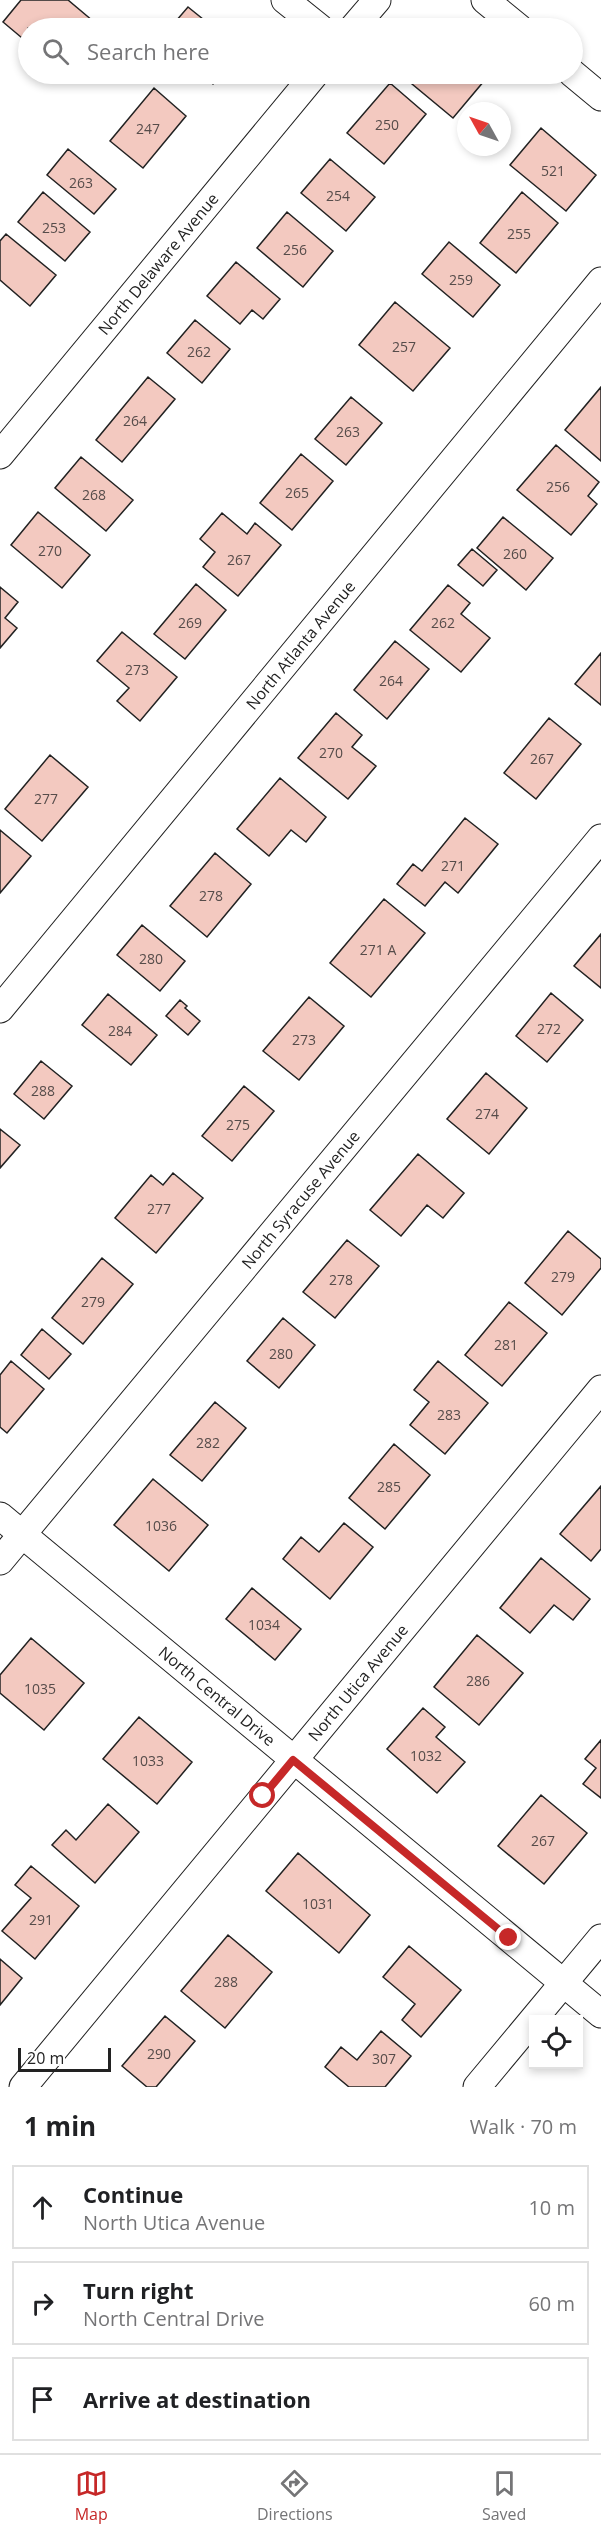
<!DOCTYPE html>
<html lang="en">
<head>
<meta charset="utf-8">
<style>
  body { margin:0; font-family:"Open Sans",sans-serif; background:#f6f6f6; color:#202124 }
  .controls { position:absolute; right:18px; bottom:18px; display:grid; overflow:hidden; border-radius:0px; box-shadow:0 3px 9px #0003 }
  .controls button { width:54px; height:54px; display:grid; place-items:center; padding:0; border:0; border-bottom:2px solid #e0e0e0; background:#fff; color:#202124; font:30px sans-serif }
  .compass { position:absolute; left:457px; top:102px; width:54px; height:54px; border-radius:50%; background:#fff; box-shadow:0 3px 9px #0003; rotate:310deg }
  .scale { position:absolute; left:18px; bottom:15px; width:93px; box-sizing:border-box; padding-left:6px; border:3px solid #222; border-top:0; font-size:16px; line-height:21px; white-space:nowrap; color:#222; -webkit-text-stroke:4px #fff; paint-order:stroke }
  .stop { position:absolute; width:18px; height:18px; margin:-14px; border:4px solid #c62828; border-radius:50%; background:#fff }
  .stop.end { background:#c62828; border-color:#fff; box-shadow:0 2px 6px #0008 }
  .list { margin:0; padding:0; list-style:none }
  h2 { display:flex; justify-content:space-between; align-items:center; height:78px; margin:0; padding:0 24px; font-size:26px }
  h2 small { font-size:20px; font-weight:400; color:#757577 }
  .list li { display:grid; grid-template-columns:39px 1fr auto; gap:18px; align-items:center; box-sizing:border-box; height:84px; margin:0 12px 12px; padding:0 12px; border:2px solid #e0e0e0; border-radius:0px }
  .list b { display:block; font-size:22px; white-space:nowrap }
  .list p { margin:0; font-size:20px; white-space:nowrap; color:#757577 }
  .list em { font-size:20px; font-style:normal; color:#757577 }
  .icon { flex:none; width:33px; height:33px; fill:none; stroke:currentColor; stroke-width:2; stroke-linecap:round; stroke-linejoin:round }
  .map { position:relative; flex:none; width:601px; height:2087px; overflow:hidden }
  .search { position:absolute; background:#fff; box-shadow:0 3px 9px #0003; left:18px; right:18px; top:18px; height:66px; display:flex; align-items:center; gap:15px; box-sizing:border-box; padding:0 21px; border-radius:33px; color:#757577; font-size:22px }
  .sheet { height:366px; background:#fff }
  nav { display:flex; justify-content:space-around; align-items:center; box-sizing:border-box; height:84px; border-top:2px solid #e0e0e0; background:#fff; font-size:16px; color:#757577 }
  nav a { display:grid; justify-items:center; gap:3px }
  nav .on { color:#c62828 }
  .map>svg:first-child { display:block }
  .building { fill:#f3c9c0; stroke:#222; stroke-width:1.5 }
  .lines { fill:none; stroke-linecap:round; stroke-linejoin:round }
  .street-casing { stroke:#222; stroke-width:29 }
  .street { stroke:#fff; stroke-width:27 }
  .route { stroke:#c62828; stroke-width:8 }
  .labels { text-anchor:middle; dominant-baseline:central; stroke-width:4.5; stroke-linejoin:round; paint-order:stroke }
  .number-label { font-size:14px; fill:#564c4a }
  .street-label { font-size:16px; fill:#222; stroke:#fff }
</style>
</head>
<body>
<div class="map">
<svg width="601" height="2087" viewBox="0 0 601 2087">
  <rect width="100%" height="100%" fill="#fff"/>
  <path class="building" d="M21 0H68L93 21 87 28H28V43L3 22Z
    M188 7 214 28H170Z
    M201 74H222L213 84Z
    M400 74H475L484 81 453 118Z
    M390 83 426 114 384 164 347 133Z
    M154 88 186 116 143 168 110 141Z
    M541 128 596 175 566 211 510 165Z
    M68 149 116 189 94 214 47 175Z
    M330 159 375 197 346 231 301 193Z
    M43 192 90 232 65 261 18 222Z
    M522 192 558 223 516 273 480 243Z
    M287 212 333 251 303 287 257 248Z
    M6 234 56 275 30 306 0 280V241Z
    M449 242 500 285 473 317 422 274Z
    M236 262 280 299 263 319 252 310 240 324 207 296Z
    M395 302 450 348 413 391 359 345Z
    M195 320 230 349 202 383 167 353Z
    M148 377 175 399 122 462 96 440Z
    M601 387V461L565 430Z
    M351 397 382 423 346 465 315 439Z
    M556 445 599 482 588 496 597 504 571 535 517 490Z
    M301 454 333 481 292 530 260 503Z
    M81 457 133 500 106 531 55 488Z
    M38 512 90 555 62 588 11 545Z
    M222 513 247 534 255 523 281 545 238 596 203 567 215 552 200 539Z
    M503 517 553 558 526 590 477 548Z
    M472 549 497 570 483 586 458 565Z
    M196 584 226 610 185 659 154 634Z
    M448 585 470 603 461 614 490 638 461 672 410 630Z
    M0 587 18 602 5 618 17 628 0 648Z
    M122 632 177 677 140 721 117 701 129 688 97 661Z
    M395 641 429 669 387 719 354 690Z
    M601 653V705L575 684Z
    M336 713 362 735 352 747 376 766 348 799 298 758Z
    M549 718 581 744 536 799 504 773Z
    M50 755 88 787 42 841 5 809Z
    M280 778 326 817 306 842 291 830 269 856 237 829Z
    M465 818 498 844 458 893 445 882 425 906 397 884 413 864 422 871Z
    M0 830 31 856 0 893Z
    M215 853 251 884 207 937 170 906Z
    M384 899 425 933 371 997 330 963Z
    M142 925 185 961 160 991 117 955Z
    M601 934V988L574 966Z
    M551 993 583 1020 547 1062 516 1036Z
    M108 994 157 1035 131 1065 82 1025Z
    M309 997 344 1026 299 1080 263 1051Z
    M180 1000 187 1006 185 1008 200 1021 188 1035 166 1016Z
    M41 1061 72 1086 44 1119 14 1094Z
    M486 1073 527 1108 489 1154 447 1119Z
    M244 1086 274 1111 232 1161 202 1136Z
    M0 1129 20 1145 0 1168Z
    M418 1154 464 1193 443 1218 427 1205 401 1236 370 1210Z
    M173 1173 203 1198 156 1253 115 1218 151 1175 163 1185Z
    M568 1231 601 1259V1268L562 1315 525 1283Z
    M347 1240 379 1266 335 1318 303 1292Z
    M102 1258 133 1284 83 1344 52 1318Z
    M509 1302 547 1333 502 1386 465 1355Z
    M283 1318 315 1345 279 1388 247 1361Z
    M42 1329 71 1354 49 1379 21 1355Z
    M11 1361 44 1389 7 1433 0 1427V1375Z
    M438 1361 488 1403 445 1454 410 1425 429 1402 414 1390Z
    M215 1402 246 1428 202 1481 170 1455Z
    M394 1444 430 1475 385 1529 349 1498Z
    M153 1479 208 1525 169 1571 114 1525Z
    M601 1486V1549L591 1561 560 1534Z
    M344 1523 373 1547 330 1599 283 1559 301 1537 319 1552Z
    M541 1558 590 1599 573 1620 554 1605 530 1633 500 1608Z
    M252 1588 301 1629 275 1660 226 1619Z
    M477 1635 523 1673 479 1725 434 1687Z
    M31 1638 84 1683 44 1730 0 1693V1675Z
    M423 1708 445 1727 436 1737 465 1762 437 1793 387 1749Z
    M139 1717 192 1762 157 1804 103 1759Z
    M601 1740V1798L583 1784 596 1768 585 1759Z
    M541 1795 587 1833 544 1884 498 1846Z
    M108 1804 139 1832 95 1883 52 1845 66 1830 76 1840Z
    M298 1853 370 1915 339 1953 266 1891Z
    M31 1866 79 1906 35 1959 2 1931 31 1898 15 1885Z
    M228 1935 272 1972 225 2028 181 1991Z
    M409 1946 461 1990 421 2037 402 2020 415 2004 383 1977Z
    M0 1959 22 1978 0 2005Z
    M165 2016 195 2041 156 2087H147L122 2066Z
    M381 2031 411 2056 385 2087H349L325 2067 341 2047 357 2060Z"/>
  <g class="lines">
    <defs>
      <g id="street">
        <path d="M285 0 320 28"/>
        <path d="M485 0 519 28"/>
        <path d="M353 28 377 0"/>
        <path d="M572 73 601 97"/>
        <path id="s1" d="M0 455 315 74"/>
        <path id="s2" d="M0 1009 601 281"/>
        <path id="s3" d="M0 1516 601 2014"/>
        <path id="s4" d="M0 1561 601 838"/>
        <path id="s5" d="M23 2087 601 1389"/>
        <path d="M477 2087 601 1938"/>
      </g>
    </defs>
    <use href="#street" class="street-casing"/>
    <use href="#street" class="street"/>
  </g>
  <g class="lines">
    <path class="route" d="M263 1796 293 1760 509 1938"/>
  </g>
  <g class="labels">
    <g class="number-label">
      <text x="387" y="124">250</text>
      <text x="148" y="128">247</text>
      <text x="553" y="170">521</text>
      <text x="81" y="182">263</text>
      <text x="338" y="195">254</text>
      <text x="54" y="227">253</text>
      <text x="519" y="233">255</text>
      <text x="295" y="249">256</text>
      <text x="461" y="279">259</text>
      <text x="404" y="346">257</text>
      <text x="199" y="351">262</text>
      <text x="135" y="420">264</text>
      <text x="348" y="431">263</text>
      <text x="558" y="486">256</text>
      <text x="297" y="492">265</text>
      <text x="94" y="494">268</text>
      <text x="50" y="550">270</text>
      <text x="515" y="553">260</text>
      <text x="239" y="559">267</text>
      <text x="190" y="622">269</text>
      <text x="443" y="622">262</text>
      <text x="137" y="669">273</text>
      <text x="391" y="680">264</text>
      <text x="331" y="752">270</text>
      <text x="542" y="758">267</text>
      <text x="46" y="798">277</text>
      <text x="453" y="865">271</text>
      <text x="211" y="895">278</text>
      <text x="378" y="949">271 A</text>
      <text x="151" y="958">280</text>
      <text x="549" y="1028">272</text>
      <text x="120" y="1030">284</text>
      <text x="304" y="1039">273</text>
      <text x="43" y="1090">288</text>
      <text x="487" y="1113">274</text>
      <text x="238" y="1124">275</text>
      <text x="159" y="1208">277</text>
      <text x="563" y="1276">279</text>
      <text x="341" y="1279">278</text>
      <text x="93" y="1301">279</text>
      <text x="506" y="1344">281</text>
      <text x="281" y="1353">280</text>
      <text x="449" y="1414">283</text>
      <text x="208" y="1442">282</text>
      <text x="389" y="1486">285</text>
      <text x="161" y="1525">1036</text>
      <text x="264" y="1624">1034</text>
      <text x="478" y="1680">286</text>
      <text x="40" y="1688">1035</text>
      <text x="426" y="1755">1032</text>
      <text x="148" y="1760">1033</text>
      <text x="543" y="1840">267</text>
      <text x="318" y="1903">1031</text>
      <text x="41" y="1919">291</text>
      <text x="226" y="1981">288</text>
      <text x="159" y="2053">290</text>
      <text x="384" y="2058">307</text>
    </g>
    <g class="street-label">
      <text stroke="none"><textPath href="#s1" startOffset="248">North Delaware Avenue</textPath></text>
      <text stroke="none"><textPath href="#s2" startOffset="472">North Atlanta Avenue</textPath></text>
      <text stroke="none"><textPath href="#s4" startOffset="470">North Syracuse Avenue</textPath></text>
      <text stroke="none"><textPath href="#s5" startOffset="525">North Utica Avenue</textPath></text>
      <text stroke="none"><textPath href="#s3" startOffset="282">North Central Drive</textPath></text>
    </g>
  </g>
</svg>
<div class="controls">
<button><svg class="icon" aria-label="locate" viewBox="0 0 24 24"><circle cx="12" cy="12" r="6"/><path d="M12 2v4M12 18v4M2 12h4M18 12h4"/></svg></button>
</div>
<svg class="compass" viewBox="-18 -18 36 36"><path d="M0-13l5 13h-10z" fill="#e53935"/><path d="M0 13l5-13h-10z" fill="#757577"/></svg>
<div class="scale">20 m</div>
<div class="stop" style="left:263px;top:1796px"></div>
<div class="stop end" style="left:509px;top:1938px"></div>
<div class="search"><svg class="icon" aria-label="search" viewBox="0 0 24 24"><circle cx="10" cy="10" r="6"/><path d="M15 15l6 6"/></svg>Search here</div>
</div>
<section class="sheet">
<h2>1 min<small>Walk · 70 m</small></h2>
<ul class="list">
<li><svg class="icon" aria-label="ahead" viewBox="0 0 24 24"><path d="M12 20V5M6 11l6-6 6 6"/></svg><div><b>Continue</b><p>North Utica Avenue</p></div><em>10 m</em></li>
<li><svg class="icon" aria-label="right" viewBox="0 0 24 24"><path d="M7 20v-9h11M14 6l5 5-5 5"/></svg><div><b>Turn right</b><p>North Central Drive</p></div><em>60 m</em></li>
<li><svg class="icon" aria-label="arrive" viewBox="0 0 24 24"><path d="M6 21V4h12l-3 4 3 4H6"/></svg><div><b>Arrive at destination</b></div></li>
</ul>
</section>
<nav>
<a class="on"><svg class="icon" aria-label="map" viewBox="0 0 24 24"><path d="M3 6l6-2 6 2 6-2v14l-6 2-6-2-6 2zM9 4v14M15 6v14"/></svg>Map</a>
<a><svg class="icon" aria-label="directions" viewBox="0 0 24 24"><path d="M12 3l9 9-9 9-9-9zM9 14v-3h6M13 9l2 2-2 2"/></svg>Directions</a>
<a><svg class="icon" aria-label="saved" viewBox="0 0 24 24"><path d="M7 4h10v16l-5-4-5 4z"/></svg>Saved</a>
</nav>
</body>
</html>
